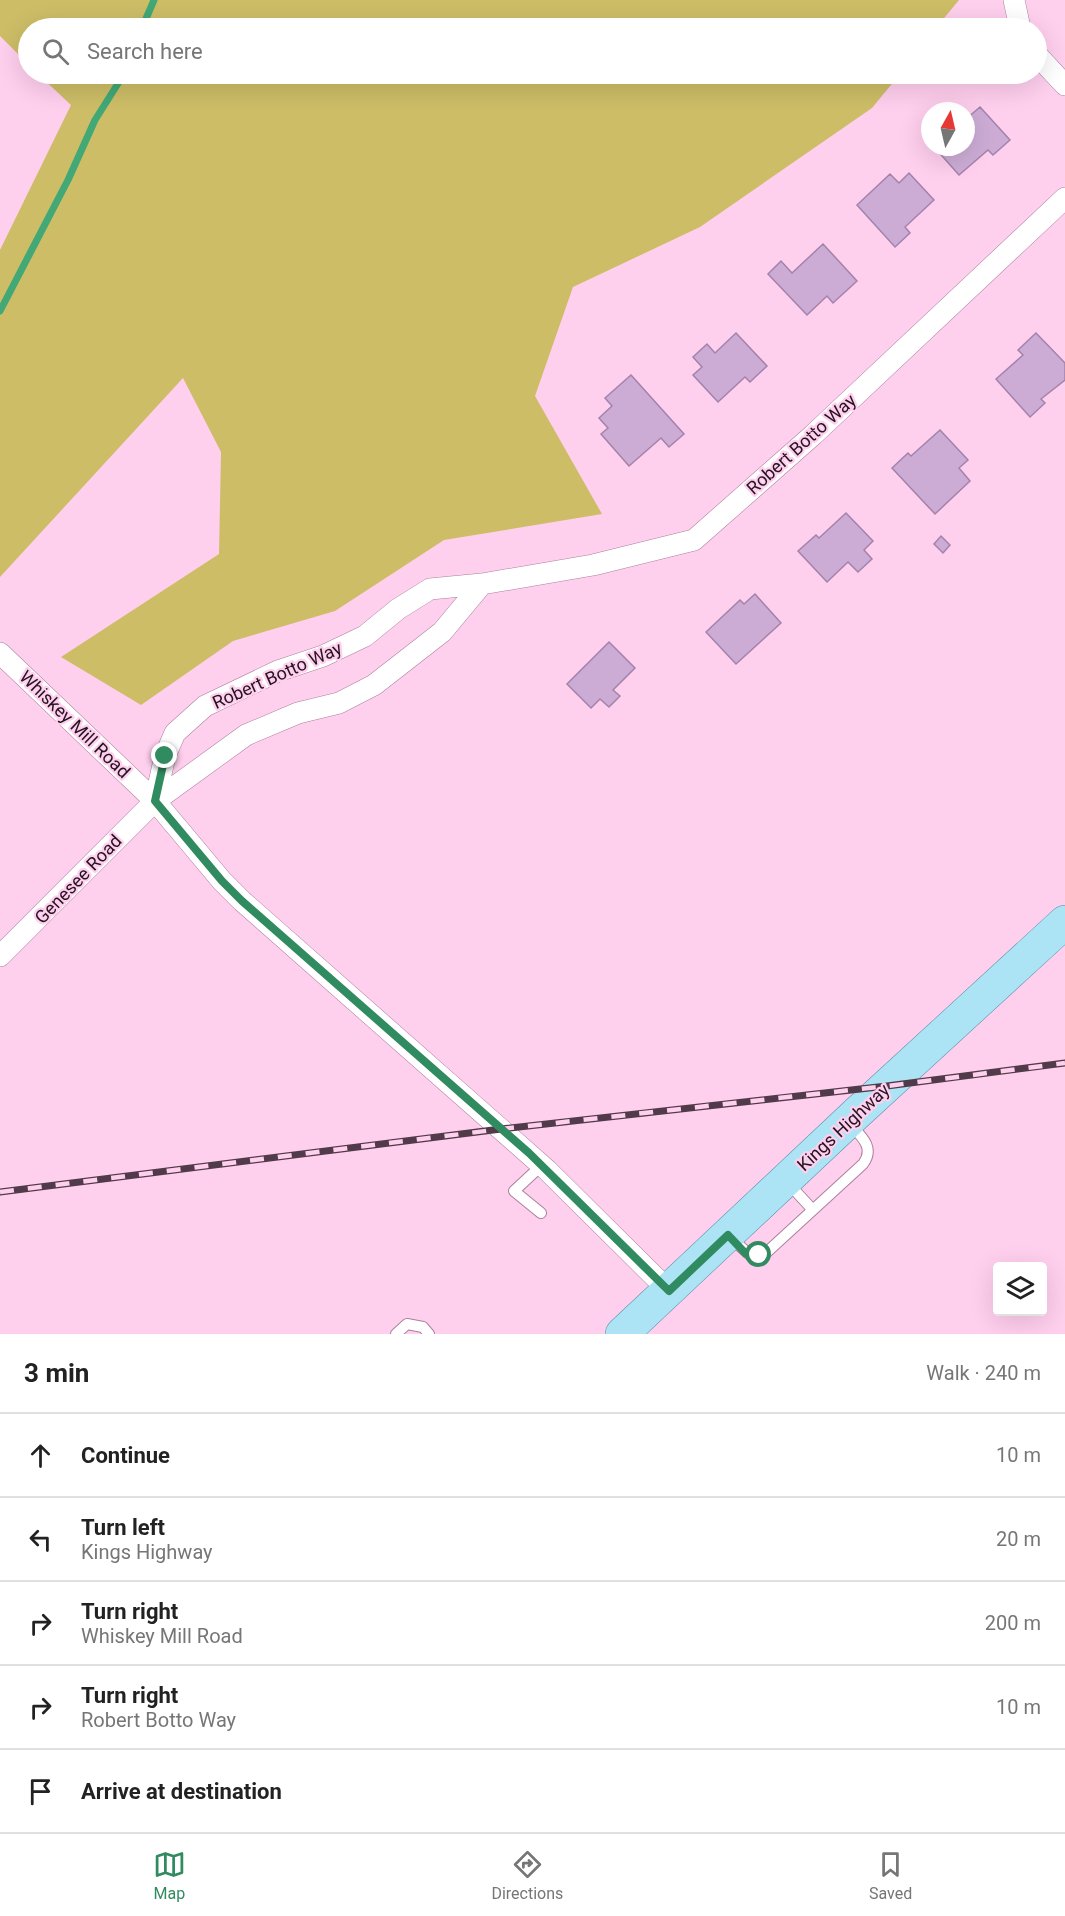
<!DOCTYPE html>
<html lang="en">
<head>
<meta charset="utf-8">
<style>
  body { margin:0; font-family:Roboto,sans-serif; background:#f6f6f6; color:#222 }
  .controls { position:absolute; right:18px; bottom:18px; display:grid; overflow:hidden; border-radius:6px; box-shadow:0 6px 24px #0002 }
  .controls button { width:54px; height:54px; display:grid; place-items:center; padding:0; border:0; border-bottom:2px solid #e0e0e0; background:#fff; color:#222; font:30px sans-serif }
  .compass { position:absolute; left:921px; top:102px; width:54px; height:54px; border-radius:50%; background:#fff; box-shadow:0 6px 24px #0002; rotate:8deg }
  .stop { position:absolute; width:18px; height:18px; margin:-14px; border:4px solid #318b60; border-radius:50%; background:#fff }
  .stop.end { background:#318b60; border-color:#fff; box-shadow:0 2px 6px #0008 }
  .list { margin:0; padding:0; list-style:none }
  h2 { display:flex; justify-content:space-between; align-items:center; height:78px; margin:0; padding:0 24px; font-size:26px }
  h2 small { font-size:20px; font-weight:400; color:#767676 }
  .list li { display:grid; grid-template-columns:39px 1fr auto; gap:18px; align-items:center; box-sizing:border-box; height:84px; padding:0 24px; border-top:2px solid #e0e0e0 }
  .list b { display:block; font-size:22px; white-space:nowrap }
  .list p { margin:0; font-size:20px; white-space:nowrap; color:#767676 }
  .list em { font-size:20px; font-style:normal; color:#767676 }
  .icon { flex:none; width:33px; height:33px; fill:none; stroke:currentColor; stroke-width:2; stroke-linecap:round; stroke-linejoin:round }
  .map { position:relative; flex:none; width:1065px; height:1334px; overflow:hidden }
  .search { position:absolute; background:#fff; box-shadow:0 6px 24px #0002; left:18px; right:18px; top:18px; height:66px; display:flex; align-items:center; gap:15px; box-sizing:border-box; padding:0 21px; border-radius:33px; color:#767676; font-size:22px }
  .sheet { height:498px; background:#fff }
  nav { display:flex; justify-content:space-around; align-items:center; box-sizing:border-box; height:84px; border-top:2px solid #e0e0e0; background:#fff; font-size:16px; color:#767676 }
  nav a { display:grid; justify-items:center; gap:3px }
  nav .on { color:#318b60 }
  .map>svg:first-child { display:block }
  .green { fill:#cdbd67 }
  .lines { fill:none; stroke-linecap:round; stroke-linejoin:round }
  .stream { stroke:#41a876; stroke-width:7 }
  .building { fill:#ccacd5; stroke:#a283aa; stroke-width:1.5 }
  .service-casing { stroke:#ab809d; stroke-width:12 }
  .minor-casing { stroke:#ab809d; stroke-width:22 }
  .primary-casing { stroke:#5890a6; stroke-width:34 }
  .service { stroke:#fff; stroke-width:10 }
  .minor { stroke:#fff; stroke-width:21 }
  .primary { stroke:#ace4f5; stroke-width:33 }
  .rail-casing { stroke:#513a49; stroke-width:7 }
  .rail { stroke:#ffcfee; stroke-width:4.5; stroke-dasharray:14; stroke-linecap:butt }
  .route { stroke:#318b60; stroke-width:8 }
  .labels { text-anchor:middle; dominant-baseline:central; stroke-width:4.5; stroke-linejoin:round; paint-order:stroke }
  .street-label { font-size:18px; fill:#24141f; stroke:#ffcfee }
</style>
</head>
<body>
<div class="map">
<svg width="1065" height="1334" viewBox="0 0 1065 1334">
  <rect width="100%" height="100%" fill="#ffcfee"/>
  <path class="green" d="M0 0H959L936 28H28V64L0 36Z
    M38 74H900L872 108 700 227 573 287 535 396 602 514 444 540 335 611 233 641 141 705 61 657 219 554 221 452 183 378 0 577V250L71 105Z"/>
  <g class="lines">
    <path class="stream" d="M142 28 154 0
      M0 311 68 180 95 120 124 74"/>
  </g>
  <path class="building" d="M980 107 1010 140 993 155 988 150 959 175 935 148 966 147V119Z
    M909 173 934 200 905 227 910 233 895 247 857 205 890 174 899 183Z
    M823 244 857 281 833 303 827 296 807 315 768 274 781 261 792 273Z
    M736 333 767 366 750 382 745 377 718 402 693 375 702 367 693 357 707 344 715 353Z
    M1036 333 1065 363V380L1041 399 1045 403 1030 417 996 379 1023 355 1018 350Z
    M631 375 684 434 669 447 661 438 629 466 601 434 608 428 599 418 612 406 605 398Z
    M940 430 968 460 959 468 970 481 935 514 892 468 908 453 911 456Z
    M846 513 873 541 864 550 872 559 858 572 848 562 827 582 798 551 816 535 819 538Z
    M941 536 950 545 943 553 934 544Z
    M755 594 781 623 736 664 706 632 740 600 744 604Z
    M609 642 635 668 613 690 620 696 609 707 600 699 591 708 567 684Z"/>
  <g class="lines">
    <defs>
      <path id="service" d="M788 1183 812 1209
        M541 1213 514 1191 542 1165
        M731 1238 751 1256 767 1252 863 1164C875 1148 862 1137 851 1125
        M396 1334 407 1324 423 1327 429 1334"/>
      <path id="minor" d="M1014 0 1020 28
        M1036 54 1065 85
        M0 653 155 801 222 881 242 901 547 1170 669 1291
        M155 801 165 756 175 733 205 706 278 671 323 656 365 636 398 609 430 589 482 584 593 565 694 540 813 435 1065 198
        M0 956 155 801 246 735 298 713 339 703 374 685 442 632 482 584"/>
      <path id="primary" d="M622 1334 858 1112 1065 922"/>
    </defs>
    <use href="#service" class="service-casing"/>
    <use href="#minor" class="minor-casing"/>
    <use href="#primary" class="primary-casing"/>
    <use href="#service" class="service"/>
    <use href="#minor" class="minor"/>
    <use href="#primary" class="primary"/>
    <defs>
      <path id="rail" d="M0 1192 501 1129 887 1086 1065 1063"/>
    </defs>
    <use href="#rail" class="rail-casing"/>
    <use href="#rail" class="rail"/>
  </g>
  <g class="lines">
    <path class="route" d="M165 756 155 801 222 881 242 901 529 1153 669 1291 728 1235 746 1254 759 1255"/>
  </g>
  <g class="labels">
    <g class="street-label">
      <text transform="translate(801 444) rotate(-42)">Robert Botto Way</text>
      <text transform="translate(277 675) rotate(-24)">Robert Botto Way</text>
      <text transform="translate(75 724) rotate(44)">Whiskey Mill Road</text>
      <text transform="translate(78 879) rotate(-46)">Genesee Road</text>
      <text transform="translate(843 1127) rotate(-43)">Kings Highway</text>
    </g>
  </g>
</svg>
<div class="controls">
<button><svg class="icon" aria-label="layers" viewBox="0 0 24 24"><path d="M12 4l9 5-9 5-9-5zM3 14l9 5 9-5"/></svg></button>
</div>
<svg class="compass" viewBox="-18 -18 36 36"><path d="M0-13l5 13h-10z" fill="#e53935"/><path d="M0 13l5-13h-10z" fill="#767676"/></svg>
<div class="stop" style="left:759px;top:1255px"></div>
<div class="stop end" style="left:165px;top:756px"></div>
<div class="search"><svg class="icon" aria-label="search" viewBox="0 0 24 24"><circle cx="10" cy="10" r="6"/><path d="M15 15l6 6"/></svg>Search here</div>
</div>
<section class="sheet">
<h2>3 min<small>Walk · 240 m</small></h2>
<ul class="list">
<li><svg class="icon" aria-label="ahead" viewBox="0 0 24 24"><path d="M12 20V5M6 11l6-6 6 6"/></svg><div><b>Continue</b></div><em>10 m</em></li>
<li><svg class="icon" aria-label="left" viewBox="0 0 24 24"><path d="M17 20v-9H6M10 6l-5 5 5 5"/></svg><div><b>Turn left</b><p>Kings Highway</p></div><em>20 m</em></li>
<li><svg class="icon" aria-label="right" viewBox="0 0 24 24"><path d="M7 20v-9h11M14 6l5 5-5 5"/></svg><div><b>Turn right</b><p>Whiskey Mill Road</p></div><em>200 m</em></li>
<li><svg class="icon" aria-label="right" viewBox="0 0 24 24"><path d="M7 20v-9h11M14 6l5 5-5 5"/></svg><div><b>Turn right</b><p>Robert Botto Way</p></div><em>10 m</em></li>
<li><svg class="icon" aria-label="arrive" viewBox="0 0 24 24"><path d="M6 21V4h12l-3 4 3 4H6"/></svg><div><b>Arrive at destination</b></div></li>
</ul>
</section>
<nav>
<a class="on"><svg class="icon" aria-label="map" viewBox="0 0 24 24"><path d="M3 6l6-2 6 2 6-2v14l-6 2-6-2-6 2zM9 4v14M15 6v14"/></svg>Map</a>
<a><svg class="icon" aria-label="directions" viewBox="0 0 24 24"><path d="M12 3l9 9-9 9-9-9zM9 14v-3h6M13 9l2 2-2 2"/></svg>Directions</a>
<a><svg class="icon" aria-label="saved" viewBox="0 0 24 24"><path d="M7 4h10v16l-5-4-5 4z"/></svg>Saved</a>
</nav>
</body>
</html>
